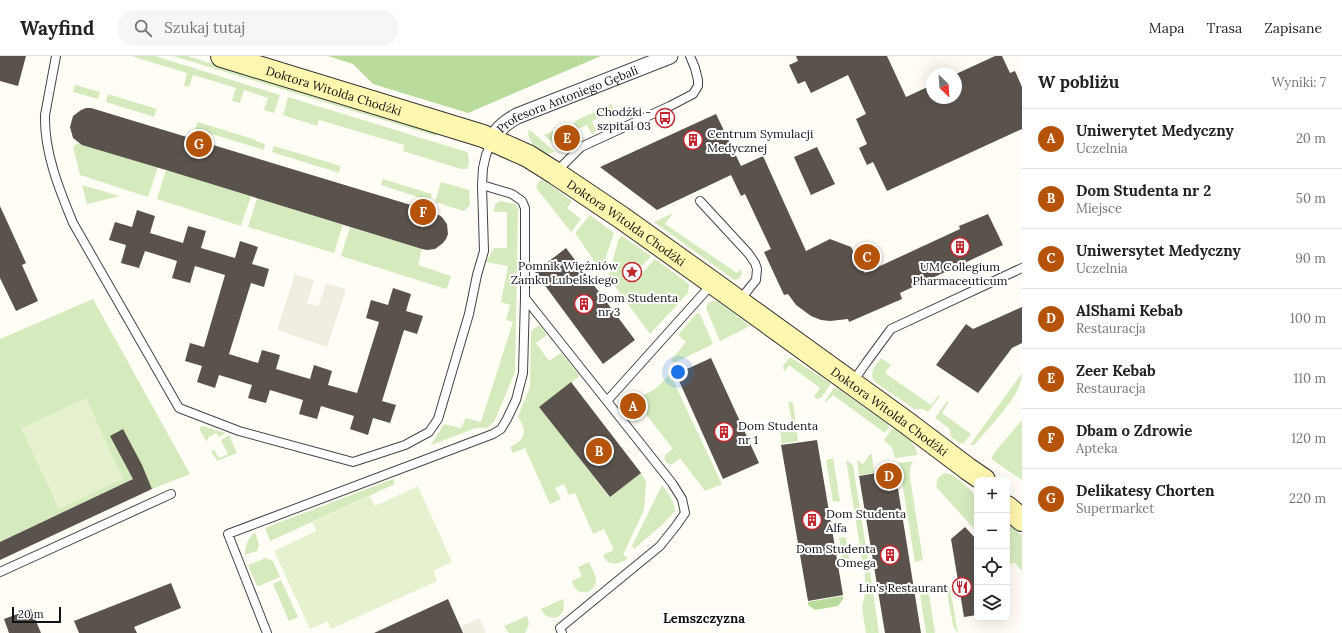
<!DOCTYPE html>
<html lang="pl">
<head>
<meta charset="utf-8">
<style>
  body { margin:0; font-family:Lora,serif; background:#f6f6f6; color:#202124 }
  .controls { position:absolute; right:12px; bottom:12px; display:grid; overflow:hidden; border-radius:8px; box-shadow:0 4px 16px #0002 }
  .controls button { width:36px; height:36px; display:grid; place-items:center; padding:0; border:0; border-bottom:1px solid #e0e0e0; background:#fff; color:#202124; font:20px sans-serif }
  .compass { position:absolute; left:926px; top:12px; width:36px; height:36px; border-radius:50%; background:#fff; box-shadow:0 4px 16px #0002; rotate:155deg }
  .scale { position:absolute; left:12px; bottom:10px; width:49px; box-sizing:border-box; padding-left:4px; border:2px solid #111; border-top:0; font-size:11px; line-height:14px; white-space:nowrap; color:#111; -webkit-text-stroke:3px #fff; paint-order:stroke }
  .you { position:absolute; left:678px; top:316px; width:14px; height:14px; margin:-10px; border:3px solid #fff; border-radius:50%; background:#1a73e8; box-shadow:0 0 0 6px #1a73e833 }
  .badge { display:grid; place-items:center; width:26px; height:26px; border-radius:50%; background:#b45309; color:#fff; font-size:13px; font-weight:700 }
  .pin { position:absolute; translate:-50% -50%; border:2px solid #fff; box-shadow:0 1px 4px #0006 }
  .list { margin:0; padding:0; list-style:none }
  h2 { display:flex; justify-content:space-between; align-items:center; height:52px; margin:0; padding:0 16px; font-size:17px }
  h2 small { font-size:13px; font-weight:400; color:#757577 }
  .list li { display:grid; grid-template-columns:26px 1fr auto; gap:12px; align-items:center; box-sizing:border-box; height:60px; padding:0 16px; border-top:1px solid #e0e0e0 }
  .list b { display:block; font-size:15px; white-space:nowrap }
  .list p { margin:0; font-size:13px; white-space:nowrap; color:#757577 }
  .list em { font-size:13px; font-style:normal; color:#757577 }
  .icon { flex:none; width:22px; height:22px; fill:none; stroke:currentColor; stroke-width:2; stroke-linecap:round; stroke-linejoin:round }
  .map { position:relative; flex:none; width:1022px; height:577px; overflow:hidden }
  header { display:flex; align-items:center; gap:24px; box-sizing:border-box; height:56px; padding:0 20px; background:#fff; border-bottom:1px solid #e0e0e0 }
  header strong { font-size:19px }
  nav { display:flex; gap:22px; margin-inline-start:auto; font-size:14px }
  .search { width:280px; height:36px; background:#f6f6f6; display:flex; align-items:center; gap:10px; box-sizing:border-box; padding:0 14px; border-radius:16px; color:#757577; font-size:15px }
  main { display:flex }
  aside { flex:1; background:#fff }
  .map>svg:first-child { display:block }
  .green { fill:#d5ebbd }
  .forest { fill:#b9dc9c }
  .pitch { fill:#e6f2cf }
  .plaza { fill:#f1ede2 }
  .building { fill:#5a524d }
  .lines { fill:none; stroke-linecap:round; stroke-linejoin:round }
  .lane-casing { stroke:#444; stroke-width:10 }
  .street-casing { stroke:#444; stroke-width:17 }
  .secondary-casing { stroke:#333; stroke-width:24 }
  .lane { stroke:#fff; stroke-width:8 }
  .street { stroke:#fff; stroke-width:15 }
  .secondary { stroke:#fff6b0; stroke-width:22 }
  .labels { text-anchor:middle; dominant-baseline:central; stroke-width:4; stroke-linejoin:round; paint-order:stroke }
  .street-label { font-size:12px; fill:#111; stroke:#fff }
  .poi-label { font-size:12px; fill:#111; stroke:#fff; text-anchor:end }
  .neighbourhood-label { font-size:13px; font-weight:bold; fill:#111; stroke:#fff }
</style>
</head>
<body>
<header>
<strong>Wayfind</strong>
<div class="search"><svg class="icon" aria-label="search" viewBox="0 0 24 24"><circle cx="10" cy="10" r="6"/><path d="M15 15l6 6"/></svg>Szukaj tutaj</div>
<nav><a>Mapa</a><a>Trasa</a><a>Zapisane</a></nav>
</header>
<main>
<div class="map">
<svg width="1022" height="577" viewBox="0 0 1022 577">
  <rect width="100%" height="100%" fill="#fffdf5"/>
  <path class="green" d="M131 0H155L280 39 274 57 264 54 268 42 244 34 240 47 232 45 236 32 193 19 189 31 184 30 187 17Z
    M173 0H187L437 76 436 80Z
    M75 29 100 36 98 43 73 36Z
    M108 38 157 53 154 61 106 46Z
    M288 41 467 96C469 101 470 108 467 113H461L403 95 404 89 319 64 317 70 283 59Z
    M611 48 615 55 592 65 596 75 592 79 587 69 577 73 574 67 575 65Z
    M198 66 256 84V85L265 88 264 94 195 73Z
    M569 68 572 70 579 85 563 92 553 87 544 79Z
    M529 73 555 96 546 98 533 89 528 79Z
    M78 87 158 111 148 141 80 119 73 91Z
    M274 90 341 110 339 117 272 96Z
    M166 114 251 140 241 170 157 143Z
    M383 123 432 138 430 145 381 129Z
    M541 124 545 125 572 145 567 152 581 163 572 175 571 176 537 133C536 129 537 126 541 124Z
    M441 126 469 134 470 149 464 155 435 146Z
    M82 129 120 140 87 148Z
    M257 142 343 169 334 197 248 171Z
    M501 145 515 148 518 152 515 316 494 366 487 372H476L431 389 444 368 461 372 466 362 481 366 513 266 506 264 510 249 501 246 508 210 486 206 494 192H507V156H494C494 150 495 147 501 145Z
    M673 157 665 168 737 217 740 213 742 217 740 222 735 224 733 223 654 166Z
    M590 159 614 177 601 215 575 177 589 160Z
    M350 171 422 193 418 209 451 220 447 232 446 233 341 200Z
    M622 180 651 200 637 215 630 209 623 216 634 226 655 203 689 228 688 237 650 278 608 221 619 182Z
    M93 243 190 418 152 433 145 417 0 486V283Z
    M713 245H717L750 270 720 285 706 252 708 247Z
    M697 257 700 258 713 288 674 307 671 304 686 286 678 279Z
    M538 270H540L547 279 536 287 549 305 561 297 580 320 540 351 609 441 641 417 646 426 644 454 623 499 628 502C619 509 608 511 603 499L614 494 604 473 593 478 575 437 569 439 564 428 555 432 561 443 550 448 525 392 513 397 510 391C525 384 528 375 518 361L530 331 531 275Z
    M790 301 830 327V329L821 342 816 343 814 341 820 332 789 309 784 316 783 310Z
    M881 302 891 309 885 317 931 349 938 340H940L928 356 923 353H914L874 325C869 316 875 310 881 302Z
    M1022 317C1022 340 991 368 977 386L974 389H970Z
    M670 318 722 428 705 435 680 402C678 404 675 407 672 408 667 409 663 404 665 399 667 397 671 394 673 393L635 344 655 333Z
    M834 332H837L887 368 889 371 885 377 833 339 825 347V345Z
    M788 345 793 347 798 385 782 388 780 374 793 372Z
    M947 345 949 346 942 357 971 378 963 388 952 382 949 372 935 362Z
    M1022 364V424L991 403 994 397Z
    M203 370 226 377 219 381 216 377 208 382V384L206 385 200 374V371Z
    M892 373H895C903 379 918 388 917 399L895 402 892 392 884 384Z
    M229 379 237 397 217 405 211 395 214 394 219 402 228 398 221 384Z
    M870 398 872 399 874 417 859 419 857 404 863 408Z
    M833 402 840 445 833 446 826 404Z
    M846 404 853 409 869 510 863 509Z
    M913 405 910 412V421L923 504 915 506 899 407Z
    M945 417C955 417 970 434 977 440V476L937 432C935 425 939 419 945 417Z
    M393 423 395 428 270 485 265 472Z
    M662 429C668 437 674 445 675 455L664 467 634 493 632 490Z
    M1007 466 1022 480V515L1014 506 1009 510 1007 508Z
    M255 476 259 489 257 495 245 499C245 490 248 482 255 476Z
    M846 481 850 508 843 509 839 482Z
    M266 502 273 505 280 521 259 530H257L248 509Z
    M589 506C591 511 596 518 596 524 596 534 584 540 577 534 574 532 573 528 572 525L582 520 578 511Z
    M870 516 879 577H866L862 552 865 537V517Z
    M281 524 298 561 289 565 273 528Z
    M946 531 950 532 958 577 954 572 953 569Z
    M929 538 935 577H926L920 539Z
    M563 543C565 551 564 556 558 561 550 563 544 560 541 553Z
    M527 560 529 568 525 577H509L504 570Z"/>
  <path class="forest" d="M328 0H601L468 57 373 28 353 8Z
    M843 540V543L838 550 815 554 808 549V546Z"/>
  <path class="pitch" d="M86 342 123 423 59 453 21 372Z
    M418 430 452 506 433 515 437 525 331 573 328 565 310 573 274 495 316 475 312 466 370 440 375 450Z"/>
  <path class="plaza" d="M295 218 314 224 307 248 318 250 326 228 346 233 327 291 277 274Z
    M479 562 486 577H463L460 571Z"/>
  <path class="building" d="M0 0H26L18 30 0 25Z
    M796 0H887L906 41 932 29V42H956V18L995 0H1002L1010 17 1015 15 1022 31V73L887 135 873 106 867 109 859 92 867 88 856 63 866 58 848 19 811 37 805 25 798 28 789 9 798 5Z
    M86 52H91L167 75 434 156 442 161 447 168 448 178 446 183 443 187 435 193 427 194 422 193 166 114 82 89 73 82 70 71 73 60 81 54Z
    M716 58 741 110 763 100 806 195 830 183 851 191 865 217 960 173 959 170 988 158 1003 189 900 237 902 243 849 266 848 263 830 265 821 264 811 260 796 249 788 238 784 239 764 196 771 193 745 138 741 140 731 119 657 154 600 111Z
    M817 91 835 128 811 139 794 101Z
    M0 150 26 207 22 209 38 245 16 255 0 222Z
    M137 154 155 160 150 177 183 187 188 170 206 175 201 192 235 202 240 185 258 191 252 208 269 213 264 231 251 227 229 298 258 307 262 294 280 299 276 313 310 323 314 309 332 315 328 329 357 337 379 266 366 262 371 244 388 249 393 232 411 238 406 255 423 260 417 278 404 274 382 345 396 349 390 367 373 362 368 379 350 373 354 360 321 350 317 363 299 358 303 344 270 334 266 347 248 342 252 329 219 319 215 332 197 326 202 310 185 305 190 287 204 291 225 219 195 210 190 227 172 222 177 205 145 195 139 212 121 207 126 189 109 184 115 166 132 171Z
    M566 192 635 284 603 308 535 216Z
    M1022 251V287L1012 292 978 337 936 309 966 268 973 273Z
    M711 302 759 407 723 423 676 318Z
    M571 326 641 417 610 441 539 351Z
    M123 373 142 409 152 433 0 504V486L133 423 110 380Z
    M817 384 843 539 808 545 781 389Z
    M895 414 921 577H885L859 420Z
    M965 471 977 484V559L964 561 951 483Z
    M171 527 181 552 134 571 137 577H79L74 565Z
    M448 543 463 577H374Z
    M31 553 41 577H9L4 563Z"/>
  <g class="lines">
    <defs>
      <path id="lane" d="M56 0 45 59C44 96 59 133 73 167L179 352 239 375 353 406 405 389 429 376 438 363 469 258 477 219 484 195 482 129 483 112 486 99 492 85
        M556 116 581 91 670 50 693 38 698 30V24L695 12 690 0
        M482 129 512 138 522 145 525 152V242
        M700 145 748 197 755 207 757 213 756 224 739 245
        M852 327 866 307 891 273 1022 212
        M607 345 712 228
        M0 516 171 438
        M267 577 228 478 493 378 501 373 507 363 516 344 523 317 525 242 672 427 682 443 685 457 676 470 660 490 560 572 562 577"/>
      <g id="street">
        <path id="s1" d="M492 83C500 71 505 67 517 60L670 0"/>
      </g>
      <g id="secondary">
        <path id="s2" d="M222 0 483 80 528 100 555 117 622 162 713 227 907 367 968 413 984 424"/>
        <path d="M1007 451 1022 464"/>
      </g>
    </defs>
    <use href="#lane" class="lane-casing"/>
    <use href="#street" class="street-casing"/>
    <use href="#secondary" class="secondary-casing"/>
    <use href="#lane" class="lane"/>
    <use href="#street" class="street"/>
    <use href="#secondary" class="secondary"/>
  </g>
  <defs>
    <symbol id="bus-ring" viewBox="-11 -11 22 22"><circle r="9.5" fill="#fff" stroke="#c4262e" stroke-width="1.5"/><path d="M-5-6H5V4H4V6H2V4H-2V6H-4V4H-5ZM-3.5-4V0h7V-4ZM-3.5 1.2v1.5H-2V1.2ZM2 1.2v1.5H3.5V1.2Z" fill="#c4262e"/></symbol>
    <symbol id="building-ring" viewBox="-11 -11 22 22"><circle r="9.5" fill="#fff" stroke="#c4262e" stroke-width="1.5"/><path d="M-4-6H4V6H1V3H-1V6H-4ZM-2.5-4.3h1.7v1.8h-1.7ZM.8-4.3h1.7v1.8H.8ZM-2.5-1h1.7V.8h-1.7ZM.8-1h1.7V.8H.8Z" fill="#c4262e"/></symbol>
    <symbol id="sight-ring" viewBox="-11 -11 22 22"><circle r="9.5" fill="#fff" stroke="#c4262e" stroke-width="1.5"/><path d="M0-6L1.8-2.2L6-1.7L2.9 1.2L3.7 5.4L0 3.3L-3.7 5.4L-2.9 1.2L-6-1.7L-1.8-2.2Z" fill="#c4262e"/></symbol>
    <symbol id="restaurant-ring" viewBox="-11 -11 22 22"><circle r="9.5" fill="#fff" stroke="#c4262e" stroke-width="1.5"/><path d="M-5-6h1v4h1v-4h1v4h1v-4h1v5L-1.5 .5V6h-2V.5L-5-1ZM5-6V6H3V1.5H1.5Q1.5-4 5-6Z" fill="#c4262e"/></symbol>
  </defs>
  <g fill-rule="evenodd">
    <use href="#bus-ring" x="654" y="51" width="22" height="22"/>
    <use href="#building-ring" x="682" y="73" width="22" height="22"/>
    <use href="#building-ring" x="949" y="180" width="22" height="22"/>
    <use href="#sight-ring" x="621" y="205" width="22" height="22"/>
    <use href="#building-ring" x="573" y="237" width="22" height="22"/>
    <use href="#building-ring" x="713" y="365" width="22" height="22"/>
    <use href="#building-ring" x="801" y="453" width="22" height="22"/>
    <use href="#building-ring" x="879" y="488" width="22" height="22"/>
    <use href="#restaurant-ring" x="951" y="520" width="22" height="22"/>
  </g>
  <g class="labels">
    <g class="street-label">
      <text stroke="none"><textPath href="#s2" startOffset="117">Doktora Witolda Chodźki</textPath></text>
      <text stroke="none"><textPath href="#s1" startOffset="87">Profesora Antoniego Gębali</textPath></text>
      <text stroke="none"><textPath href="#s2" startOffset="441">Doktora Witolda Chodźki</textPath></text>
      <text stroke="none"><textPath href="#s2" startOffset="765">Doktora Witolda Chodźki</textPath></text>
    </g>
    <g class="poi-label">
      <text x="651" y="55">Chodźki -<tspan x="651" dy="14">szpital 03</tspan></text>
      <text x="707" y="77" text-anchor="start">Centrum Symulacji<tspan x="707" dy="14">Medycznej</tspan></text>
      <text x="618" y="209">Pomnik Więźniów<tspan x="618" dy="14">Zamku Lubelskiego</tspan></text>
      <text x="960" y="210" text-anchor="middle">UM Collegium<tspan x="960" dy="14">Pharmaceuticum</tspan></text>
      <text x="598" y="241" text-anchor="start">Dom Studenta<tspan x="598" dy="14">nr 3</tspan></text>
      <text x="738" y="369" text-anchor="start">Dom Studenta<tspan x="738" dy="14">nr 1</tspan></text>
      <text x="826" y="457" text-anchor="start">Dom Studenta<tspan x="826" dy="14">Alfa</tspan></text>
      <text x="876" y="492">Dom Studenta<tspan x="876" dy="14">Omega</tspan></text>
      <text x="948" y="531">Lin's Restaurant</text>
    </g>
    <g class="neighbourhood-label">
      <text x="704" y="562">Lemszczyzna</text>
    </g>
  </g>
</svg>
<div class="controls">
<button>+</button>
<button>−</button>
<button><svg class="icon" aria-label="locate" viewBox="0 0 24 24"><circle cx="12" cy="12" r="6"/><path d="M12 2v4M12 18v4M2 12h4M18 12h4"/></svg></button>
<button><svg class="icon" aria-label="layers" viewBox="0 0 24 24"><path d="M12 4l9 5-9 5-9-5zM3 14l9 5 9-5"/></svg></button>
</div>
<svg class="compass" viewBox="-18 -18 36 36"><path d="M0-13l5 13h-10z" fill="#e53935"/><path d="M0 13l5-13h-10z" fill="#757577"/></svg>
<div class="scale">20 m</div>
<div class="you"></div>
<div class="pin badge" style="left:633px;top:350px">A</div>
<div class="pin badge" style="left:599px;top:395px">B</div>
<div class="pin badge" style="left:867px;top:201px">C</div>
<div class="pin badge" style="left:889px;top:420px">D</div>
<div class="pin badge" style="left:567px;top:82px">E</div>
<div class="pin badge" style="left:423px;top:156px">F</div>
<div class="pin badge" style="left:199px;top:88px">G</div>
</div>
<aside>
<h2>W pobliżu<small>Wyniki: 7</small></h2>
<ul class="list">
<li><span class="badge">A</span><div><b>Uniwerytet Medyczny</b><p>Uczelnia</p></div><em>20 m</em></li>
<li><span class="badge">B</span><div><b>Dom Studenta nr 2</b><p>Miejsce</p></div><em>50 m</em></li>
<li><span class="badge">C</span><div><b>Uniwersytet Medyczny</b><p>Uczelnia</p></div><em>90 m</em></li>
<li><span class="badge">D</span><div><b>AlShami Kebab</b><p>Restauracja</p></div><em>100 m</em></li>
<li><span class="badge">E</span><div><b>Zeer Kebab</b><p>Restauracja</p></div><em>110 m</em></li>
<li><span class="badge">F</span><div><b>Dbam o Zdrowie</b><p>Apteka</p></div><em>120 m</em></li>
<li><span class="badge">G</span><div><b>Delikatesy Chorten</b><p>Supermarket</p></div><em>220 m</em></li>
</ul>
</aside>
</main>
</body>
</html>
